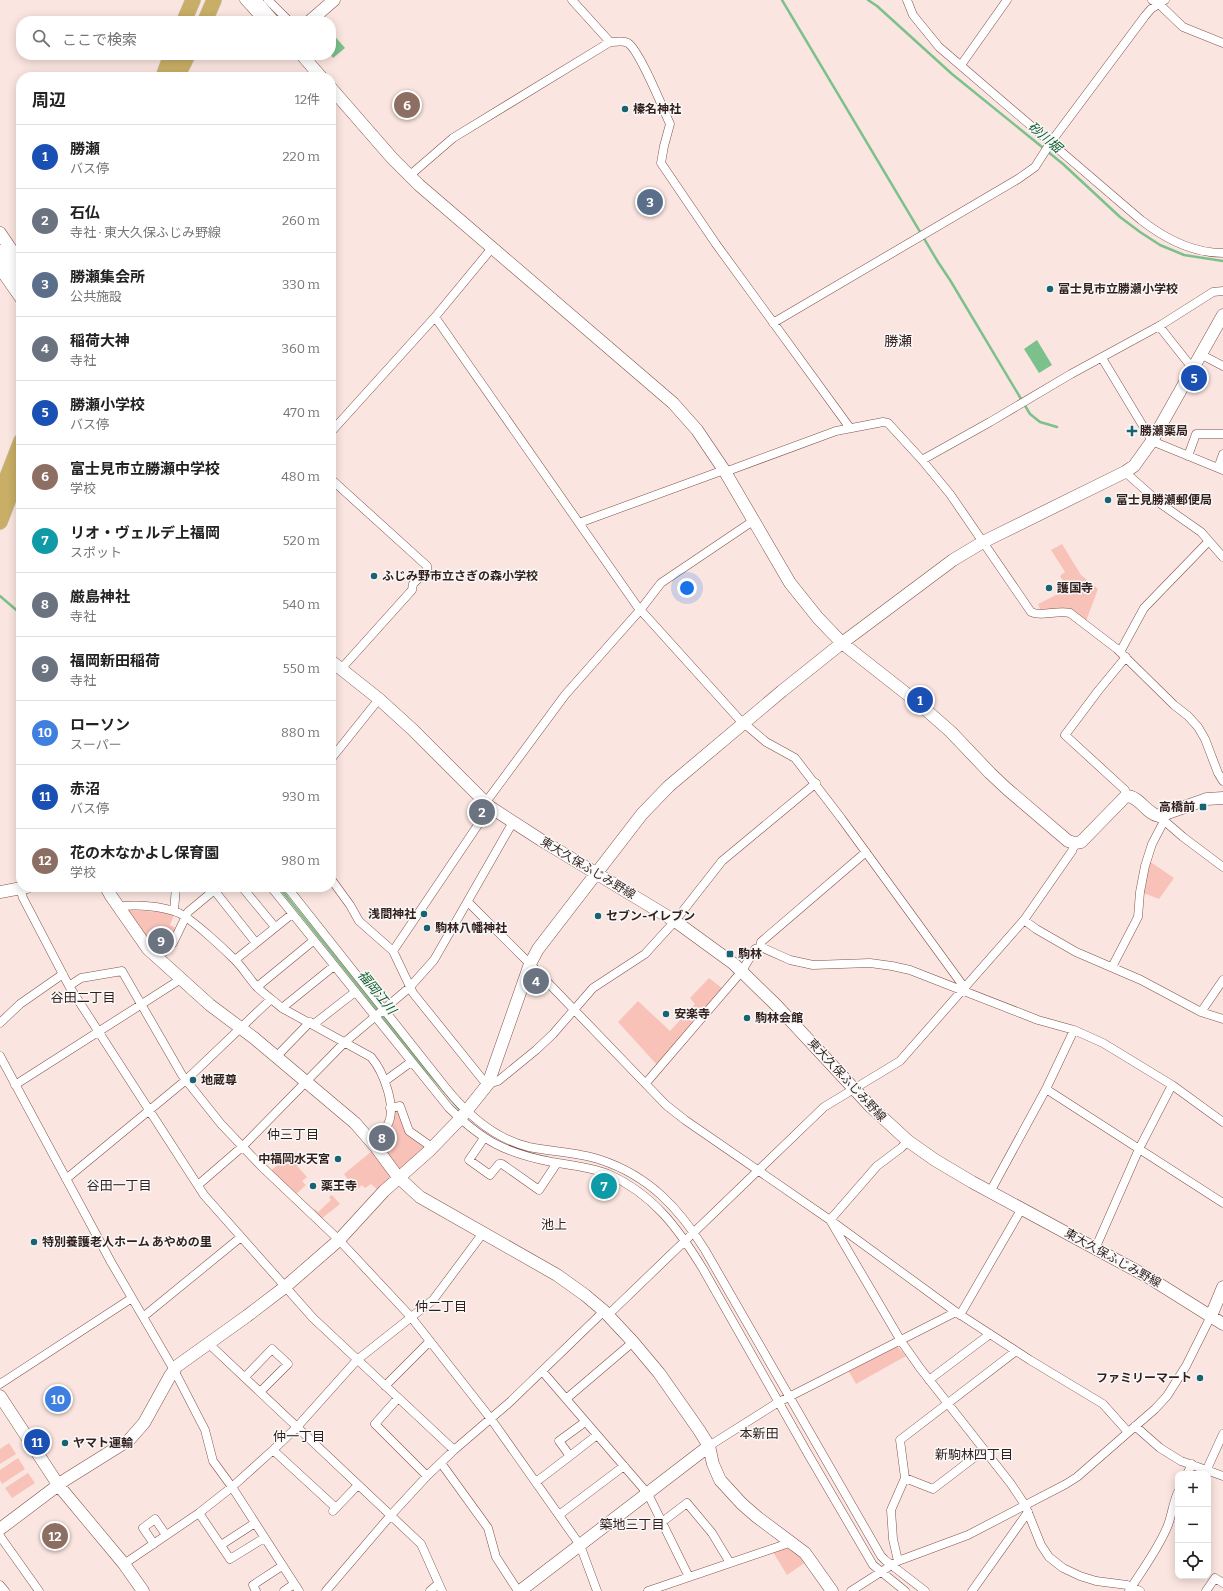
<!DOCTYPE html>
<html lang="ja">
<head>
<meta charset="utf-8">
<style>
  body { margin:0; font-family:Bitter,"Noto Sans JP",serif; background:#f2f2f2; color:#222 }
  .controls { position:absolute; right:12px; bottom:12px; display:grid; overflow:hidden; border-radius:8px; box-shadow:0 2px 10px #0003 }
  .controls button { width:36px; height:36px; display:grid; place-items:center; padding:0; border:0; border-bottom:1px solid #e0e0e0; background:#fff; color:#222; font:20px sans-serif }
  .you { position:absolute; left:687px; top:588px; width:14px; height:14px; margin:-10px; border:3px solid #fff; border-radius:50%; background:#1a73e8; box-shadow:0 0 0 6px #1a73e833 }
  .badge { display:grid; place-items:center; width:26px; height:26px; border-radius:50%; background:#db2777; color:#fff; font-size:13px; font-weight:700 }
  .pin { position:absolute; translate:-50% -50%; border:2px solid #fff; box-shadow:0 1px 4px #0006 }
  .list { margin:0; padding:0; list-style:none }
  h2 { display:flex; justify-content:space-between; align-items:center; height:52px; margin:0; padding:0 16px; font-size:17px }
  h2 small { font-size:13px; font-weight:400; color:#767676 }
  .list li { display:grid; grid-template-columns:26px 1fr auto; gap:12px; align-items:center; box-sizing:border-box; height:64px; padding:0 16px; border-top:1px solid #e0e0e0 }
  .list b { display:block; font-size:15px; white-space:nowrap }
  .list p { margin:0; font-size:13px; white-space:nowrap; color:#767676 }
  .list em { font-size:13px; font-style:normal; color:#767676 }
  .icon { flex:none; width:22px; height:22px; fill:none; stroke:currentColor; stroke-width:2; stroke-linecap:round; stroke-linejoin:round }
  .map { position:relative; flex:none; width:1223px; height:1591px; overflow:hidden }
  .search { position:absolute; background:#fff; box-shadow:0 2px 10px #0003; left:16px; top:16px; width:320px; height:44px; display:flex; align-items:center; gap:10px; box-sizing:border-box; padding:0 14px; border-radius:16px; color:#767676; font-size:15px }
  .panel { position:absolute; background:#fff; box-shadow:0 2px 10px #0003; left:16px; top:72px; width:320px; height:820px; border-radius:16px }
  .map>svg:first-child { display:block }
  .green { fill:#f8c2b8 }
  .water { fill:#7cc18c }
  .lines { fill:none; stroke-linecap:round; stroke-linejoin:round }
  .stream { stroke:#7cc18c; stroke-width:2.5 }
  .street-casing { stroke:#80524a; stroke-width:9 }
  .secondary-casing { stroke:#80524a; stroke-width:13 }
  .highway-casing { stroke:#cec9c9; stroke-width:16 }
  .street { stroke:#fff; stroke-width:8 }
  .secondary { stroke:#fff; stroke-width:12 }
  .highway { stroke:#c8ae66; stroke-width:15 }
  .poi-dot { fill:#18636f; stroke:#f8f8f8; stroke-width:1.5 }
  .labels { text-anchor:middle; dominant-baseline:central; stroke-width:3; stroke-linejoin:round; paint-order:stroke }
  .poi-label { font-size:12px; font-weight:bold; fill:#331f1c; stroke:#f8f8f8; text-anchor:start }
  .street-label { font-size:12px; fill:#331f1c; stroke:#f8f8f8 }
  .water-label { font-size:13px; font-style:italic; fill:#0a5a2a; stroke:#f8f8f8 }
  .neighbourhood-label { font-size:13px; fill:#331f1c; stroke:#f8f8f8 }
  .quarter-label { font-size:14px; fill:#331f1c; stroke:#f8f8f8 }
</style>
</head>
<body>
<div class="map">
<svg width="1223" height="1591" viewBox="0 0 1223 1591">
  <rect width="100%" height="100%" fill="#fbe5e0"/>
  <path class="green" d="M1062 544 1081 575 1098 589 1086 621C1065 607 1066 607 1041 611L1038 604 1060 593 1059 591 1066 586 1060 576 1065 572 1051 550Z
    M1149 861 1174 878 1159 899 1141 892Z
    M130 910 159 912 174 915 170 925 178 929 172 941 160 953 155 951 128 912Z
    M709 978 723 989 658 1066 618 1022 638 1001 670 1031 695 1004 690 998Z
    M392 1110H398L407 1132 427 1146 402 1168H396L376 1138Z
    M372 1151 391 1177 378 1190 371 1184 365 1188 362 1185 356 1190 344 1174Z
    M294 1152 302 1162 297 1166 307 1177 302 1181 306 1185 295 1195 270 1171Z
    M332 1195 340 1204 321 1219 304 1203 306 1202 314 1210 315 1209 318 1212 331 1200 329 1197Z
    M897 1346 906 1356 856 1384 848 1370Z
    M9 1443 16 1454 0 1464V1449Z
    M18 1458 25 1469 2 1484 0 1480V1470Z
    M28 1473 35 1483 12 1498 5 1488Z
    M785 1548C793 1549 800 1557 806 1562L787 1575 773 1552Z"/>
  <path class="water" d="M331 32 345 48 333 58 331 55Z
    M1037 340 1052 365 1039 373 1024 349Z"/>
  <g class="lines">
    <path class="stream" d="M782 0 938 262 950 280 1030 414 1040 422 1057 427
      M868 0 877 6 952 74 1063 164 1120 217 1140 232 1160 245 1184 255 1223 261
      M0 596 21 614
      M279 887 424 1068 460 1110"/>
    <defs>
      <path id="street" d="M244 0 263 21
        M268 0 289 21
        M572 0 610 42C616 42 623 40 628 43 640 51 663 109 670 124L664 146 661 163 716 244 850 428
        M907 0 913 15 939 47 1141 220C1164 238 1192 253 1223 253
        M1152 0 1159 4 1183 27 1223 43
        M961 65 1007 0
        M409 176 453 138 610 42
        M435 317 637 606 739 719 766 742 795 758 841 818 964 987
        M773 323 1018 179 1035 167 1051 142 1145 16 1151 9 1165 0
        M1159 326 1193 369
        M1202 355 1223 366
        M1102 358 1152 441 1223 470
        M331 432 435 317 492 248
        M1188 456 1196 434H1223
        M922 460 990 422 1071 374 1161 325 1213 292 1223 291
        M1218 468 1223 454
        M725 472 836 431 883 422 888 423 922 460 950 494 1031 612C1041 617 1057 610 1070 613L1117 649 1174 705 1188 716 1198 727 1205 739 1218 773 1223 781
        M1125 472 1161 504 1201 532 1223 557
        M331 479 427 566V570L413 584 412 590 341 669
        M579 523 724 470
        M1120 652 1144 608 1209 541
        M1126 657 1098 691 1065 735 1125 790 1126 796
        M331 759 379 699
        M486 802 565 695 641 609 661 583 753 521
        M490 807 393 951 413 993 483 1080 488 1084 498 1081 536 1050 553 1034 593 988 645 954 675 921 722 861 816 783
        M1160 817 1183 837 1223 867
        M331 879 350 905 359 921 393 951
        M242 887 275 927
        M271 887 449 1108C483 1141 505 1153 552 1162 570 1165 590 1167 608 1174 653 1194 678 1228 703 1269L808 1454 873 1565 905 1591
        M287 887 446 1088C467 1114 495 1139 529 1147 553 1152 578 1152 601 1160 649 1176 679 1208 705 1250L881 1556 885 1560 925 1591
        M20 888 23 898 69 986 204 1195 313 1318 454 1450
        M214 890 256 943
        M468 902 530 964 666 1105 685 1120 830 1220 956 1312 1030 1360 1103 1404 1128 1432
        M118 907C135 904 163 906 179 913 193 920 223 948 235 960 243 968 249 978 256 986 264 994 274 1001 282 1008L371 1057C383 1071 398 1108 387 1126 383 1131 376 1136 370 1140
        M174 911 176 887
        M1024 920 1036 929 1076 952 1141 980 1201 1012 1223 1019
        M761 947 790 960 813 965 870 963 892 966 910 970 1038 1020 1074 1030 1103 1043 1172 1085 1223 1122
        M157 958 173 943 188 912 218 887
        M235 960 292 914
        M1112 967 1138 917 1140 892 1145 866 1152 844 1164 821
        M69 986 81 978 122 971 182 1075 221 1124 261 1166 339 1240 411 1317 491 1419 580 1545 597 1591
        M257 987 313 941
        M282 1008 334 966
        M1201 1012 1223 980
        M0 1023 20 1004 63 974
        M314 1024 355 992
        M0 1056 111 1262 174 1370 205 1430 213 1461 232 1487 299 1591
        M276 1057 310 1022
        M385 1081 411 1062
        M646 1083 742 971 755 949 761 947V942L866 852
        M15 1085 181 979
        M1046 1089 1074 1030
        M390 1108 400 1106 409 1131 433 1148
        M484 1138 469 1160 490 1175 499 1164H502L539 1190 557 1163
        M908 1141 901 1148 877 1166 830 1220 901 1341 920 1368 1011 1484 1025 1505 1041 1545 1049 1557 1063 1568 1080 1576 1096 1581 1127 1585 1140 1591
        M66 1179 186 1080 271 999
        M198 1185 242 1147 345 1042 409 988 434 960 513 822
        M990 1192 1046 1089 1223 1203
        M1095 1249 1139 1149 1172 1085
        M608 1315 824 1107 900 1061 1024 920 1072 851 1075 843
        M960 1315 1022 1208
        M143 1317 241 1237
        M208 1343 421 1544 442 1591
        M542 1371 648 1494 689 1577
        M245 1377 272 1349 288 1364 260 1392
        M929 1380 990 1334
        M0 1384 132 1298
        M385 1386 430 1341
        M398 1398 375 1424 427 1476
        M566 1399 633 1342
        M1135 1426 1160 1448 1181 1461 1223 1476
        M709 1446 777 1403 956 1312
        M273 1450 336 1508
        M570 1456 597 1435
        M441 1463 488 1528 496 1557 518 1591
        M1207 1469 1223 1434
        M1187 1474 1192 1464
        M905 1478 933 1489 984 1450
        M536 1482 570 1456 559 1441 585 1422
        M333 1511 358 1485
        M199 1513 230 1559 264 1538
        M559 1515 624 1466
        M662 1522 687 1503 712 1533 730 1563
        M0 1536 39 1591
        M154 1544 143 1528 155 1519 166 1535
        M221 1545 255 1523
        M898 1561 893 1539 891 1510 905 1478 900 1440 1016 1351
        M124 1564 199 1513 232 1487 273 1450 297 1427 357 1360 433 1300 483 1233
        M0 1585 5 1591
        M256 1591 253 1585 282 1566
        M284 1591 294 1584
        M326 1591 391 1515 427 1476 454 1450 510 1402 604 1311
        M430 1591 438 1584
        M648 1591 789 1543
        M851 1591 898 1561 968 1535 1066 1484 1077 1477 1155 1409 1167 1396 1186 1366 1211 1316
        M972 1591 1028 1512
        M1129 1591C1142 1570 1159 1548 1168 1525 1172 1514 1173 1503 1178 1492
        M1206 1591 1215 1578 1223 1583"/>
      <path id="secondary" d="M255 0 273 21
        M310 21 334 0
        M302 55 321 77
        M331 88 392 158 419 185 673 403 697 430 724 470 790 583 818 618 842 643 917 702 951 732 990 773 1007 789 1068 841 1075 843 1081 842 1126 796C1140 796 1146 814 1159 816L1207 799 1223 798
        M0 233 21 264
        M0 251 21 282
        M0 268 21 298
        M331 661 379 699 413 730 490 807 541 840 675 921 734 964 777 1006 870 1106 908 1141 935 1160 972 1182 1148 1277 1223 1324
        M106 887 111 896 148 949 210 1005 254 1038 355 1123 375 1146 398 1177 420 1197 557 1275 585 1295 604 1311 633 1342 659 1373 699 1430 709 1446 713 1464 720 1480 742 1504 757 1517 805 1553 832 1591
        M0 892 27 887
        M1211 1316 1223 1287
        M0 1396 59 1486 124 1564 143 1591
        M0 1529 65 1480 129 1440 144 1423 170 1376 177 1366 247 1316 285 1287 339 1240 384 1191 429 1151 460 1119 488 1084 530 964 538 949 642 814 669 786 782 691 842 643 953 560 983 542 1125 472 1134 466 1152 441 1223 315
        M520 1591 709 1446"/>
      <path id="highway" d="M184 21 193 0
        M205 21 214 0
        M163 77 171 55
        M177 77 188 55
        M0 495 21 441
        M0 522 15 483"/>
    </defs>
    <use href="#street" class="street-casing"/>
    <use href="#secondary" class="secondary-casing"/>
    <use href="#highway" class="highway-casing"/>
    <use href="#street" class="street"/>
    <use href="#secondary" class="secondary"/>
    <use href="#highway" class="highway"/>
  </g>
  <g class="poi-dot">
    <circle cx="625" cy="109" r="4"/>
    <circle cx="1050" cy="289" r="4"/>
    <path d="M1130 425h4v4h4v4h-4v4h-4v-4h-4v-4h4z"/>
    <circle cx="1108" cy="500" r="4"/>
    <circle cx="374" cy="576" r="4"/>
    <circle cx="1049" cy="588" r="4"/>
    <rect x="1199" y="803" width="8" height="8" rx="2"/>
    <circle cx="424" cy="914" r="4"/>
    <circle cx="598" cy="916" r="4"/>
    <circle cx="427" cy="928" r="4"/>
    <rect x="726" y="950" width="8" height="8" rx="2"/>
    <circle cx="666" cy="1014" r="4"/>
    <circle cx="747" cy="1018" r="4"/>
    <circle cx="193" cy="1080" r="4"/>
    <circle cx="338" cy="1159" r="4"/>
    <circle cx="313" cy="1186" r="4"/>
    <circle cx="34" cy="1242" r="4"/>
    <circle cx="1200" cy="1378" r="4"/>
    <circle cx="65" cy="1443" r="4"/>
  </g>
  <g class="labels">
    <g class="poi-label">
      <text x="633" y="109">榛名神社</text>
      <text x="1058" y="289">富士見市立勝瀬小学校</text>
      <text x="1140" y="431">勝瀬薬局</text>
      <text x="1116" y="500">富士見勝瀬郵便局</text>
      <text x="382" y="576">ふじみ野市立さぎの森小学校</text>
      <text x="1057" y="588">護国寺</text>
      <text x="1195" y="807" text-anchor="end">高橋前</text>
      <text x="416" y="914" text-anchor="end">浅間神社</text>
      <text x="606" y="916">セブン-イレブン</text>
      <text x="435" y="928">駒林八幡神社</text>
      <text x="738" y="954">駒林</text>
      <text x="674" y="1014">安楽寺</text>
      <text x="755" y="1018">駒林会館</text>
      <text x="201" y="1080">地蔵尊</text>
      <text x="330" y="1159" text-anchor="end">中福岡水天宮</text>
      <text x="321" y="1186">薬王寺</text>
      <text x="42" y="1242">特別養護老人ホーム あやめの里</text>
      <text x="1192" y="1378" text-anchor="end">ファミリーマート</text>
      <text x="73" y="1443">ヤマト運輸</text>
    </g>
    <g class="street-label">
      <text transform="translate(588 868) rotate(31)">東大久保ふじみ野線</text>
      <text transform="translate(847 1080) rotate(47)">東大久保ふじみ野線</text>
      <text transform="translate(1113 1258) rotate(29)">東大久保ふじみ野線</text>
    </g>
    <g class="water-label">
      <text transform="translate(1045 137) rotate(40)">砂川堀</text>
      <text transform="translate(377 992) rotate(51)">福岡江川</text>
    </g>
    <g class="neighbourhood-label">
      <text x="83" y="997">谷田二丁目</text>
      <text x="293" y="1134">仲三丁目</text>
      <text x="119" y="1185">谷田一丁目</text>
      <text x="554" y="1224">池上</text>
      <text x="441" y="1306">仲二丁目</text>
      <text x="759" y="1433">本新田</text>
      <text x="299" y="1436">仲一丁目</text>
      <text x="974" y="1454">新駒林四丁目</text>
      <text x="632" y="1524">築地三丁目</text>
    </g>
    <g class="quarter-label">
      <text x="898" y="341">勝瀬</text>
    </g>
  </g>
</svg>
<div class="controls">
<button>+</button>
<button>−</button>
<button><svg class="icon" aria-label="locate" viewBox="0 0 24 24"><circle cx="12" cy="12" r="6"/><path d="M12 2v4M12 18v4M2 12h4M18 12h4"/></svg></button>
</div>
<div class="you"></div>
<div class="pin badge" style="left:920px;top:700px;background:#1a4fb4">1</div>
<div class="pin badge" style="left:482px;top:812px;background:#6b7280">2</div>
<div class="pin badge" style="left:650px;top:202px;background:#5c6f8a">3</div>
<div class="pin badge" style="left:536px;top:981px;background:#6b7280">4</div>
<div class="pin badge" style="left:1194px;top:378px;background:#1a4fb4">5</div>
<div class="pin badge" style="left:407px;top:105px;background:#8d6e63">6</div>
<div class="pin badge" style="left:604px;top:1186px;background:#0f9aa8">7</div>
<div class="pin badge" style="left:382px;top:1138px;background:#6b7280">8</div>
<div class="pin badge" style="left:161px;top:941px;background:#6b7280">9</div>
<div class="pin badge" style="left:58px;top:1399px;background:#3f7fe0">10</div>
<div class="pin badge" style="left:37px;top:1442px;background:#1a4fb4">11</div>
<div class="pin badge" style="left:55px;top:1536px;background:#8d6e63">12</div>
<div class="search"><svg class="icon" aria-label="search" viewBox="0 0 24 24"><circle cx="10" cy="10" r="6"/><path d="M15 15l6 6"/></svg>ここで検索</div>
<section class="panel">
<h2>周辺<small>12件</small></h2>
<ul class="list">
<li><span class="badge" style="background:#1a4fb4">1</span><div><b>勝瀬</b><p>バス停</p></div><em>220 m</em></li>
<li><span class="badge" style="background:#6b7280">2</span><div><b>石仏</b><p>寺社 · 東大久保ふじみ野線</p></div><em>260 m</em></li>
<li><span class="badge" style="background:#5c6f8a">3</span><div><b>勝瀬集会所</b><p>公共施設</p></div><em>330 m</em></li>
<li><span class="badge" style="background:#6b7280">4</span><div><b>稲荷大神</b><p>寺社</p></div><em>360 m</em></li>
<li><span class="badge" style="background:#1a4fb4">5</span><div><b>勝瀬小学校</b><p>バス停</p></div><em>470 m</em></li>
<li><span class="badge" style="background:#8d6e63">6</span><div><b>富士見市立勝瀬中学校</b><p>学校</p></div><em>480 m</em></li>
<li><span class="badge" style="background:#0f9aa8">7</span><div><b>リオ・ヴェルデ上福岡</b><p>スポット</p></div><em>520 m</em></li>
<li><span class="badge" style="background:#6b7280">8</span><div><b>厳島神社</b><p>寺社</p></div><em>540 m</em></li>
<li><span class="badge" style="background:#6b7280">9</span><div><b>福岡新田稲荷</b><p>寺社</p></div><em>550 m</em></li>
<li><span class="badge" style="background:#3f7fe0">10</span><div><b>ローソン</b><p>スーパー</p></div><em>880 m</em></li>
<li><span class="badge" style="background:#1a4fb4">11</span><div><b>赤沼</b><p>バス停</p></div><em>930 m</em></li>
<li><span class="badge" style="background:#8d6e63">12</span><div><b>花の木なかよし保育園</b><p>学校</p></div><em>980 m</em></li>
</ul>
</section>
</div>
</body>
</html>
